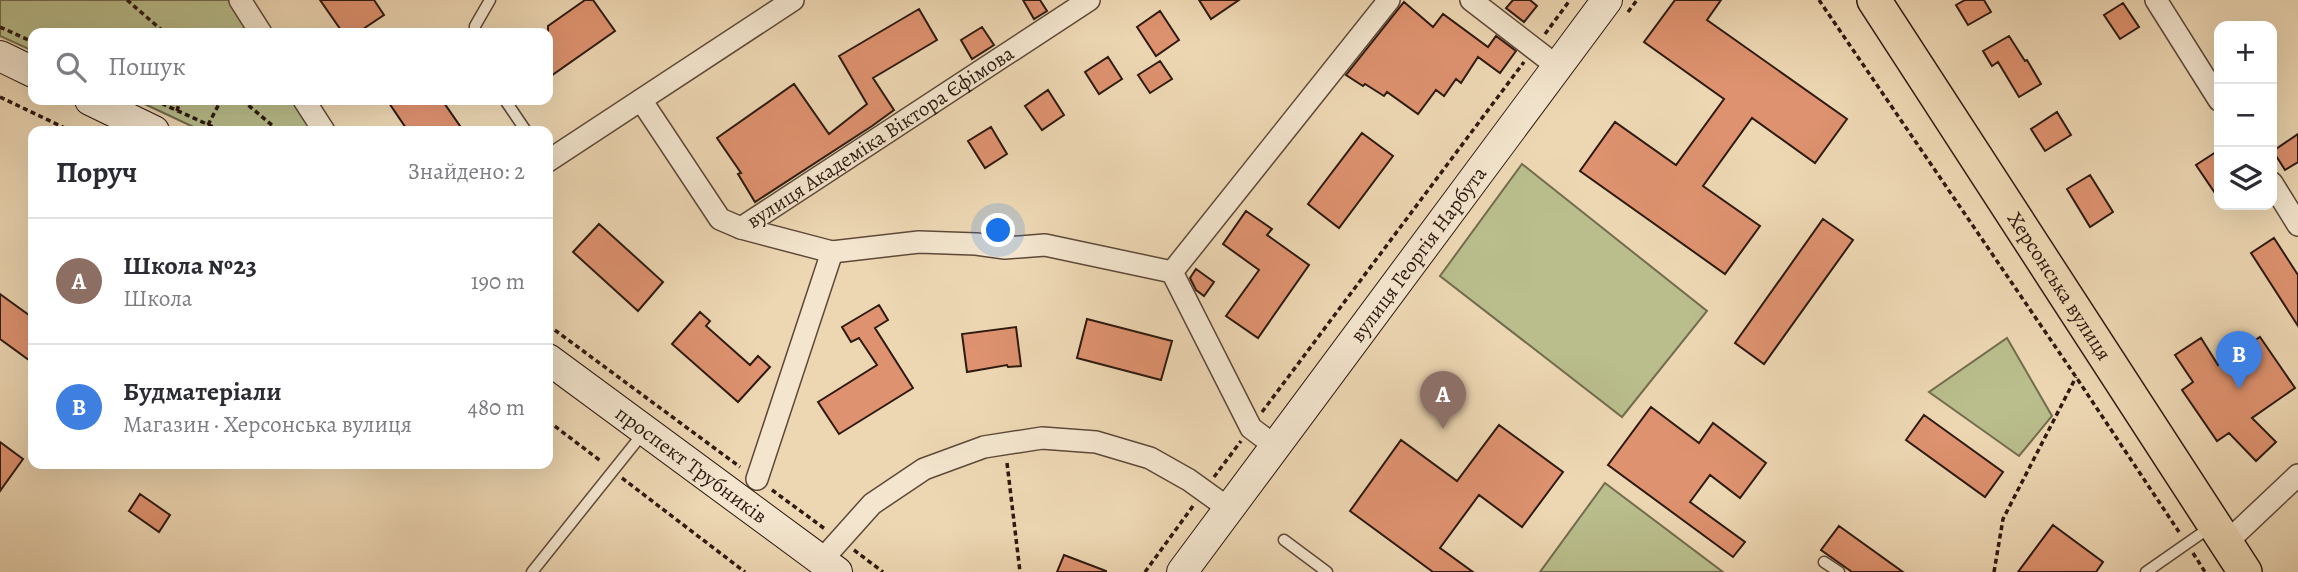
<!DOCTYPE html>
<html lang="uk">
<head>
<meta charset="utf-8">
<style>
  body { margin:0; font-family:Alegreya,serif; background:#f7f7f7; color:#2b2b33 }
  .controls { position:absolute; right:21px; top:21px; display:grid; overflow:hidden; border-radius:14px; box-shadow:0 7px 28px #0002 }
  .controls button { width:63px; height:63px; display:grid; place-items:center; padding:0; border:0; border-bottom:2px solid #e1e1e2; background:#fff; color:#2b2b33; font:35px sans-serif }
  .you { position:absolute; left:999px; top:231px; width:24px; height:24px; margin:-18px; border:5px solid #fff; border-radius:50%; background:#1a73e8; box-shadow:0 0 0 10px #1a73e833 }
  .badge { display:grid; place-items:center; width:46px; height:46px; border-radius:50%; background:#b45309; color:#fff; font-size:23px; font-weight:700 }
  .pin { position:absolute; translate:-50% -58px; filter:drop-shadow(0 2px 4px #0008) }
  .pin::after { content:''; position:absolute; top:37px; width:24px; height:21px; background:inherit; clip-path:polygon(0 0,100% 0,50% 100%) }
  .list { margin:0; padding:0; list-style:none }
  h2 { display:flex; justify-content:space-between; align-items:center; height:91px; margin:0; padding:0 28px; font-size:30px }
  h2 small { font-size:23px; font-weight:400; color:#7c7c81 }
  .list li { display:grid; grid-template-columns:46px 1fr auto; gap:21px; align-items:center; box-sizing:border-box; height:126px; padding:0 28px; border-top:2px solid #e1e1e2 }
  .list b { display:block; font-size:26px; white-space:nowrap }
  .list p { margin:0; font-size:23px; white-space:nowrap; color:#7c7c81 }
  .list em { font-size:23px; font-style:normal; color:#7c7c81 }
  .icon { flex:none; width:38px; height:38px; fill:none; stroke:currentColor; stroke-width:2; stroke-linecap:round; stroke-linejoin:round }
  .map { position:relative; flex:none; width:2298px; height:572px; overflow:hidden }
  .search { position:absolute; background:#fff; box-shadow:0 7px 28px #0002; left:28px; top:28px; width:525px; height:77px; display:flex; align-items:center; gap:18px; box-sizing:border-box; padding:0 24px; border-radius:14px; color:#7c7c81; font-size:26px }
  .panel { position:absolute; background:#fff; box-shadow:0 7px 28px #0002; left:28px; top:126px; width:525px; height:343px; border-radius:14px }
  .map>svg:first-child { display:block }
  .green { fill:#b9be8c; stroke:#746c4e; stroke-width:2 }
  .building { fill:#de926f; stroke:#2e1a10; stroke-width:2 }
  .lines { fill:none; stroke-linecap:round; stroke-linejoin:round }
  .lane-casing { stroke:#5e4939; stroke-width:13 }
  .street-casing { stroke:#5e4939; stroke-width:24 }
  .secondary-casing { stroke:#2e1a10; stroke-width:32 }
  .primary-casing { stroke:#2e1a10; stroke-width:36 }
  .path { stroke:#2e1a10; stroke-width:3.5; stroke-dasharray:5 3.5; stroke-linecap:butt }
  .lane { stroke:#f3e5ce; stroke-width:10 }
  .street { stroke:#f3e5ce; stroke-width:21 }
  .secondary { stroke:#f3e5ce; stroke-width:30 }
  .primary { stroke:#edd7b3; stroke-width:33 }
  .labels { text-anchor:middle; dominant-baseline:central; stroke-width:7; stroke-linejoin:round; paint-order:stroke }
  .street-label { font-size:21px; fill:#2e1a10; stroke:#f3e5ce }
</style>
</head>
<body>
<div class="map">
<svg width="2298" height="572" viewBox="0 0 2298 572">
  <rect width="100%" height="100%" fill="#edd7b3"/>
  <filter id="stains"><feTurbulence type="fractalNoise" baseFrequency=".00286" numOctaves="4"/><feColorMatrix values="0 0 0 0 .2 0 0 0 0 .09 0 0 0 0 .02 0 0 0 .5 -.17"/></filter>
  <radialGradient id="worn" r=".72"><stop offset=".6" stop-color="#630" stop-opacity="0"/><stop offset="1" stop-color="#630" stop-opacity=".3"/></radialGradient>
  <path class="green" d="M0 0H230L252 33H33V51L0 36Z
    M136 100H297L318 131H202Z
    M1522 164 1707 311 1622 417 1440 276Z
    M2007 338 2052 416 2019 456 1929 392Z
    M1605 483 1723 572H1540Z"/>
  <path class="building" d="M320 0H374L384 15 357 33H343Z
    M585 0H593L615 31 548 78V26Z
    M1023 0H1040L1047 11 1034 19Z
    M1199 0H1239L1211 19Z
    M1513 0H1530L1537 6 1524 22 1506 8Z
    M1675 0H1721L1707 20 1847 119 1815 163 1752 118 1703 186 1760 226 1725 274 1580 171 1615 122 1676 165 1724 99 1644 42Z
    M1965 0H1984L1991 12 1968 25 1956 5Z
    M1404 2 1433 27 1443 14 1488 47 1496 36 1516 51 1500 73 1478 57 1461 83 1456 79 1444 96 1436 90 1418 114 1387 92 1384 96 1365 84 1363 86 1346 75Z
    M2123 3 2139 27 2120 39 2104 15Z
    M919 9 937 40 873 78 894 110 872 126 755 202 738 174 741 173 717 138 794 84 829 134 867 104 839 56Z
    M1160 11 1179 40 1156 56 1137 27Z
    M982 27 994 45 972 59 961 40Z
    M2009 36 2025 61 2027 60 2041 84 2019 97 1998 62 1992 66 1983 51Z
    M1108 57 1122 79 1099 94 1085 72Z
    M1160 61 1172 79 1150 93 1138 75Z
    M1048 90 1064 115 1042 130 1025 106Z
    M387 100H442L460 126 452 131H408Z
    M2057 112 2071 135 2045 151 2031 129Z
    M991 127 1007 154 985 168 968 141Z
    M1362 133 1393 156 1339 228 1308 204Z
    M2298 134V162L2285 170 2273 151Z
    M2219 150V199L2196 165Z
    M2090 175 2113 212 2090 227 2067 189Z
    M1246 211 1272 229 1267 235 1309 265 1258 338 1226 316 1259 270 1223 244Z
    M1823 219 1853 240 1764 364 1735 343Z
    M599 224 663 282 638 311 573 252Z
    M2274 238 2298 275V326L2251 253Z
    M1196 269 1214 282 1204 296 1196 290 1190 278Z
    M0 294 33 318V363L0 339Z
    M879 305 888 320 875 328 913 388 839 434 818 402 877 365 859 338 851 342 842 327Z
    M700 312 710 321 706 326 750 365 758 356 770 367 738 402 672 344Z
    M1087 319 1172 341 1161 380 1077 358Z
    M1016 327 1021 366 1008 367 1007 365 967 372 962 334Z
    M2260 337 2295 388 2252 418 2276 442 2256 461 2229 433 2217 441 2182 390 2193 382 2175 355 2201 338 2218 365Z
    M1651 407 1699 443 1713 423 1766 463 1740 498 1710 475 1690 502 1745 542 1733 557 1608 465Z
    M1924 415 2003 472 1985 497 1906 440Z
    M1499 425 1563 472 1522 527 1479 495 1440 548 1473 572H1433L1350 511 1401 440 1457 481Z
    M0 442 23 459 0 491Z
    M140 494 170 515 159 532 129 511Z
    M2053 525 2103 562 2096 572H2018Z
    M1839 526 1903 572H1852L1821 550Z
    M1064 555 1106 571V572H1057Z"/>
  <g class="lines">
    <defs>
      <path id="lane" d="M475 33V26L490 0
        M505 100 526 131
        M1284 540 1327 572
        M1824 562 1839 572
        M532 572 644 432
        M2146 572 2212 526"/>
      <g id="street">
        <path d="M240 0 261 33"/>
        <path d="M1471 0 1558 67"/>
        <path d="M2156 0 2219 100"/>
        <path d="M304 100 324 131"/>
        <path id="s1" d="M641 100 720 219 741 228 1089 0"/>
        <path d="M548 161 793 0"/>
        <path d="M2272 183 2298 225"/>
        <path d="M741 228 832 252 919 242 976 244 1005 248 1045 245 1172 272 1251 428 1275 446"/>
        <path d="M1172 272 1389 0"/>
        <path d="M757 479 832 252"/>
        <path d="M2226 543 2298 475"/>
        <path d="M821 561 872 504 924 469 984 447 1042 438 1096 442 1150 458 1189 480 1228 508"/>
      </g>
      <g id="secondary">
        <path d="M0 56 33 72"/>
        <path d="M90 100 154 131"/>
        <path id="s2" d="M548 359 837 572"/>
        <path id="s3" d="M1182 572 1607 0"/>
      </g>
      <g id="primary">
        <path id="s4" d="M1874 0 2245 572"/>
      </g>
    </defs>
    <use href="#lane" class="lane-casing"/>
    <use href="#street" class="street-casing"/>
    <use href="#secondary" class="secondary-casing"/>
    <use href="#primary" class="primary-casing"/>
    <path class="path" d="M127 0 165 33
      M1819 0 2076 377 2179 532
      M1628 12 1637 0
      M0 27 33 42
      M1545 34 1570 0
      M0 97 71 131
      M154 100 222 131
      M242 100 279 131
      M177 111 180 100
      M208 125 221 100
      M548 325 740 467
      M1262 412 1524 62
      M548 421 602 462
      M1007 463 1020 572
      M1214 477 1241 441
      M622 478 745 572
      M772 490 825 529
      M854 550 883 572
      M2193 553 2205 572
      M1145 572 1193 506
      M1994 572 2003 519 2076 377"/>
    <use href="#lane" class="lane"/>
    <use href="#street" class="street"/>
    <use href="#secondary" class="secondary"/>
    <use href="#primary" class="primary"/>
  </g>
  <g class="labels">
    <g class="street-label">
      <text stroke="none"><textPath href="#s1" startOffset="332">вулиця Академіка Віктора Єфімова</textPath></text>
      <text stroke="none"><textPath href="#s3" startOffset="396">вулиця Георгія Нарбута</textPath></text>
      <text stroke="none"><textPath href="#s4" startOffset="341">Херсонська вулиця</textPath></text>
      <text stroke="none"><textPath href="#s2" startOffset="178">проспект Трубників</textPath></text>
    </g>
  </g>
  <rect width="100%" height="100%" filter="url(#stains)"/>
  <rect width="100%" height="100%" fill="url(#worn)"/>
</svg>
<div class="controls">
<button>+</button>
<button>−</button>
<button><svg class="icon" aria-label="layers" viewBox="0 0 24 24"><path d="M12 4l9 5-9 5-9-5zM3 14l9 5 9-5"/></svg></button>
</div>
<div class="you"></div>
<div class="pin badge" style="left:1443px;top:429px;background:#8d6e63">A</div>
<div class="pin badge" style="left:2239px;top:389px;background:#3f7fe0">B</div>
<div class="search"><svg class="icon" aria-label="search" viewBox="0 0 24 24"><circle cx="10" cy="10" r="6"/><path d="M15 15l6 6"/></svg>Пошук</div>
<section class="panel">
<h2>Поруч<small>Знайдено: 2</small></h2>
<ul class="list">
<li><span class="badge" style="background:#8d6e63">A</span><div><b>Школа №23</b><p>Школа</p></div><em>190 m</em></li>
<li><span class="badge" style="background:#3f7fe0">B</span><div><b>Будматеріали</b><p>Магазин · Херсонська вулиця</p></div><em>480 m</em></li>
</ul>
</section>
</div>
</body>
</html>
